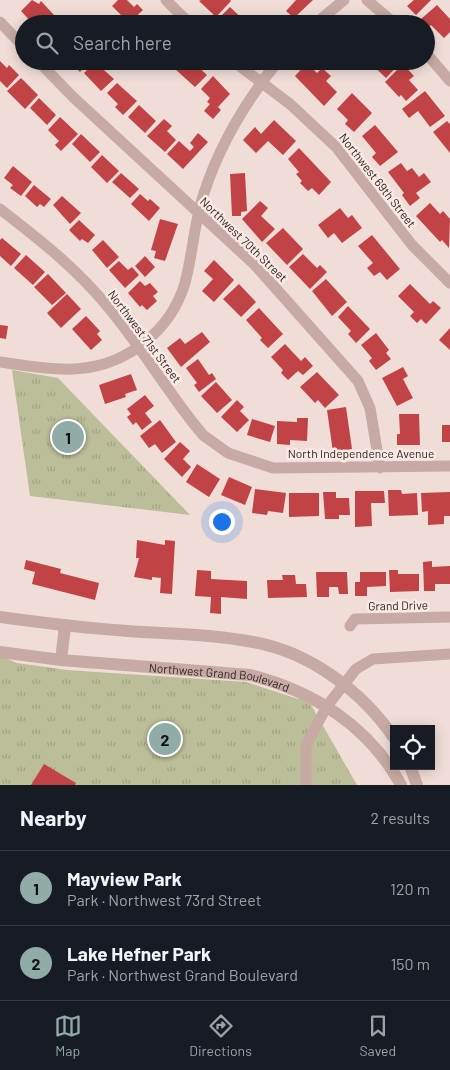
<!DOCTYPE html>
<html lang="en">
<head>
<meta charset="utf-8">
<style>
  body { margin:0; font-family:Barlow,sans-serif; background:#242831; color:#f1f3f6 }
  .controls { position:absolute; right:15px; bottom:15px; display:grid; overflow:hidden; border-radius:0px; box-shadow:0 2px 12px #0003 }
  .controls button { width:45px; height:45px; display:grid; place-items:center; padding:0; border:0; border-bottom:1px solid #363941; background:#171b24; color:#f1f3f6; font:25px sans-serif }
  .you { position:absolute; left:221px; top:521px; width:18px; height:18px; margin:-12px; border:4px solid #fff; border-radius:50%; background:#1a73e8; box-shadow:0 0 0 8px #1a73e833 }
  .badge { display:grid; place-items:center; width:32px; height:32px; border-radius:50%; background:#91aba7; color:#111; font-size:16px; font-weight:700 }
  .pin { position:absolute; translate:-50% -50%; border:2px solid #fff; box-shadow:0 1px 5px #0006 }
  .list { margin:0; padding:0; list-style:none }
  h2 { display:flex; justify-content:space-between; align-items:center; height:65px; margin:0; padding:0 20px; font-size:21px }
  h2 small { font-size:16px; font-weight:400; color:#9ea1a6 }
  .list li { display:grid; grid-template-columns:32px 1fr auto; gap:15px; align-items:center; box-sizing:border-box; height:75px; padding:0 20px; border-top:1px solid #363941 }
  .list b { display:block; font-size:19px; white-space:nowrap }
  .list p { margin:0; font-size:16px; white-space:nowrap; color:#9ea1a6 }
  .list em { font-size:16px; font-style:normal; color:#9ea1a6 }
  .icon { flex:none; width:28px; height:28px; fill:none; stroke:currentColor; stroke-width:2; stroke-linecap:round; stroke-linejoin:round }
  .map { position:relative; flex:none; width:450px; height:785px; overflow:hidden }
  .search { position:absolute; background:#171b24; box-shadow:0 2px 12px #0003; left:15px; right:15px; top:15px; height:55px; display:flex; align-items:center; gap:12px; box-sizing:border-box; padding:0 18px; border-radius:28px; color:#9ea1a6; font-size:19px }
  .sheet { height:215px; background:#171b24 }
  nav { display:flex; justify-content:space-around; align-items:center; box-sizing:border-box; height:70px; border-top:1px solid #363941; background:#171b24; font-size:14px; color:#9ea1a6 }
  nav a { display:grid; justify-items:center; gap:2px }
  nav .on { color:#91aba7 }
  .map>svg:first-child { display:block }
  .grass { fill:url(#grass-tufts) }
  .building { fill:#c24346 }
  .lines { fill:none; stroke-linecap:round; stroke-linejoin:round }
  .minor { stroke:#c7aaa4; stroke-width:11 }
  .tertiary { stroke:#c7aaa4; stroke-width:12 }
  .labels { text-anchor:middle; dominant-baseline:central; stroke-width:5; stroke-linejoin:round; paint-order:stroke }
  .street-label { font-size:12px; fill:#322625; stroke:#f8e9e3 }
</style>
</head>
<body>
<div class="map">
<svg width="450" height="785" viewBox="0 0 450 785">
  <defs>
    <pattern id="grass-tufts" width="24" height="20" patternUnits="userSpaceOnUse" patternTransform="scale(1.25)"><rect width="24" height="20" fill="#bbbe98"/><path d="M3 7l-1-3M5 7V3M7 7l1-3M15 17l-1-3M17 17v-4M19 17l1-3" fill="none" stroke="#a1a383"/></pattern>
  </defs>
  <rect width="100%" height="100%" fill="#f0ddd7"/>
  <path class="grass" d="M12 370 58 378 190 515 30 496Z
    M0 656 17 663 67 670 246 682 298 699H301L311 705 357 785H0Z"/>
  <path class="building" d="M32 0 39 4 41 1 54 15 45 24H40L36 20 33 24 21 11Z
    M118 0H127L134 7 137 4 143 10 129 23 112 6Z
    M201 0H230L231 1 216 17 199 1Z
    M296 0H313L294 18 286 11Z
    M414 0H431L416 15 407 6Z
    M437 5 450 19V32L444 38 431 25 429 27 421 19Z
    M230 7 248 24H224L219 18Z
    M59 17 64 21 66 18 72 24H52Z
    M0 61 7 68 9 65 19 75 7 88 0 81Z
    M75 61H90L80 72 75 67 78 64Z
    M182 61H192L207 75 195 87 175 69Z
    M368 61H400L401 62 386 78Z
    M95 62 114 79 101 91 84 73Z
    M307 63 317 73 322 68 331 76 326 81 337 92 324 106 295 76Z
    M403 64 414 76 409 80 418 90 406 101 401 95 399 97 385 82Z
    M213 76 230 94 218 107 221 110 213 119 204 111 210 104 207 102 210 98 201 89Z
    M21 78 38 95 25 109 7 91Z
    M117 83 137 101 123 115 115 107 118 104 107 93Z
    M425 91 445 116 430 127 418 111 409 118 402 109Z
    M352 93 372 113 354 132 345 124 348 120 337 109Z
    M39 98 56 115 47 125 30 108Z
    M139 105 156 121 145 133 128 117Z
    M60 117 78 134 61 151 55 145 59 141 48 130Z
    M164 119 172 126 167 131 176 140 165 152 147 136Z
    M274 120 296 141 283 155 268 141 256 153 243 140 255 127 261 134Z
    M447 121 450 124V153L433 132Z
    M375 125 398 152 380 166 372 157 376 153 362 136Z
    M198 133 208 142 183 169 167 154 179 141 190 151 194 147 190 143Z
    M81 134 100 152 90 162 72 144Z
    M299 148 331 182 319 195 312 188 308 191 300 183 302 181 296 174 299 172 288 159Z
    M102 155 119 171 107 183 91 167Z
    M401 163 407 171 412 168 419 177 424 173 431 182 416 193 420 198 410 206 402 195 404 193 388 172Z
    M13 166 32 182 21 196 10 188 13 185 4 178Z
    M121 173 139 189 130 198 112 182Z
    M245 173 247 211 241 212V216H232L230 174Z
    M34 185 51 199 44 207 40 204 37 207 25 196Z
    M140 194 148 201 150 199 160 208 149 221 131 204Z
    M62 196 81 213 70 224 53 205Z
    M260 201 268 208 261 216 275 229 262 242 242 219Z
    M430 203 440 214 443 211 450 219 449 248 442 240 440 242 416 216Z
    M340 208 348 218 352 215 362 228 342 243 334 233 328 238 318 225Z
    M160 219 178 224 165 261 154 258 156 251 151 250Z
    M79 220 95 235 88 243 82 239 80 241 69 230Z
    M283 228 303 249 287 265 266 243Z
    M372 235 400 269 387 280 380 272 374 276 367 268 373 263 358 246Z
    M2 238 21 254 11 266 0 256V240Z
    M103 240 119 257 107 268 92 250Z
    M303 254 317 268 320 265 327 272 310 289 289 267Z
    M26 255 45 272 33 285 14 268Z
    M145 256 155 267 145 277 135 266Z
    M214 260 234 280 214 302 202 291 213 279 204 271Z
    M119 261 128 270 132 267 139 275 125 288 109 270Z
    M48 274 66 293 52 305 34 287Z
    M326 279 347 302 332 316 312 291Z
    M140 281 145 286 150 283 158 292 153 296 157 301 147 310 142 305 140 307 128 293Z
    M239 284 256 302 241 317 223 299Z
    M410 284 430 304 433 301 441 308 426 324 421 319 417 323 410 316 414 312 398 296Z
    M67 294 81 309 61 328 47 313Z
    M348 306 370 329 356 343 348 334 351 331 338 317Z
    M259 308 283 334 268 348 260 340 262 338 246 320Z
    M86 316 100 331 97 334 102 340 91 350 72 329Z
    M0 325 8 326 6 339 0 338Z
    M450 328V350L439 340Z
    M202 332 210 342 181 367 167 348 180 338 185 344Z
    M376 333 389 350 386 353 391 359 376 370 369 361 372 358 361 345Z
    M285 344 301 361 305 357 313 366 303 375 298 371 288 380 281 373 283 370 271 357Z
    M198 359 209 375 212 373 216 379 199 392 194 385 197 383 186 368Z
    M403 367 408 376 403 379 413 398 397 406 382 378Z
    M317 372 339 395 325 408 318 400 315 403 300 387Z
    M131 374 137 390 125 394 126 397 105 404 99 385Z
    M216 382 232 400 217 413 201 396Z
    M145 395 154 406 145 413 152 422 142 430 136 422 133 425 127 417 131 414 127 409Z
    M237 400 244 407 240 411 249 420 237 432 221 417Z
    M346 407 352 449 333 452 327 410Z
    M399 414H419L420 445H397V434H400Z
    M297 418H308L307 441 290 440V445L277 444V421L297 422Z
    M252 419 275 426 270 442 247 435Z
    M160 420 176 442 162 453 155 444 149 448 140 436Z
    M442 425H450V442H442Z
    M180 442 190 451 183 459 191 467 182 477 164 459Z
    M197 464 220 479 209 497 186 482Z
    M229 477 252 487 245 505 221 495Z
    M255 489 286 493 283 513 268 511 267 515 252 513Z
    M388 490H401L402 494 417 493 418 515 389 516Z
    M355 491H384L385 503H371L372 526 355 527Z
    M323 492H336V498H349L350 515H339V519H325Z
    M450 492V516H444V524L428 525V511L422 512 421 493Z
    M289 493H319V516L289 517Z
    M137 540 165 545V540L175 541 172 594 160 593 161 578 152 577V580L134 577 139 558H136Z
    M26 560 61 569 60 573 99 583 95 600 32 584 35 572 24 569Z
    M432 561V567L450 566V584H435V591H424L423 562Z
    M197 570 211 571V579L247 581V599L221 597V614L210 613 211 597 195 596Z
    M389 570H398V574H419V591L390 592Z
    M316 572H347L348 594H339L338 587H329V597H317Z
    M360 572H386V586L367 587V596H355V582H360Z
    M282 575H295L296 584H306L307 597 268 598 267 580H283Z
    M44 764 76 783 75 785H31Z"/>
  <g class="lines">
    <path class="minor" d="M166 0 190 24
      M367 0 395 24
      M0 22 24 47
      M315 24 344 0
      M426 53 450 81
      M38 61 73 97 255 265 358 381 370 408 380 468
      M233 61 290 104 336 147 412 245 450 283
      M0 209C39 239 76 268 108 307 139 344 164 386 194 424L203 435 228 453 273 468 450 466
      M0 362C55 370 99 379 145 342 164 327 178 306 185 283 193 253 194 222 204 193 220 144 246 101 278 61
      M350 626 355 619 450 617
      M306 785V745L327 706 356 669 373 659 450 654"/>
    <g class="tertiary">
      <path d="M0 617C43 623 85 628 128 631 170 634 213 634 253 642 310 652 363 692 394 738"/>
      <path id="s1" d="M0 652 61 660 250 675C313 691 369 726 401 785"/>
      <path d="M61 660 65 626"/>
      <path d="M410 766 417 785"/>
    </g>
  </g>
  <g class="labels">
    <g class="street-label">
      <text transform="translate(378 180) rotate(52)">Northwest 69th Street</text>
      <text transform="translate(244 239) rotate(44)">Northwest 70th Street</text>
      <text transform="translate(145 336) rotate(53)">Northwest 71st Street</text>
      <text x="361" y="453">North Independence Avenue</text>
      <text transform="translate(398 605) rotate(-1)">Grand Drive</text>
      <text stroke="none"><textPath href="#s1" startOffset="221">Northwest Grand Boulevard</textPath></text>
    </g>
  </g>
</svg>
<div class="controls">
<button><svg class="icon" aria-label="locate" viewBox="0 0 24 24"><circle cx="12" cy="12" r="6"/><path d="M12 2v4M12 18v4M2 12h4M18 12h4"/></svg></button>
</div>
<div class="you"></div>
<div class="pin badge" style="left:68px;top:437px">1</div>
<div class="pin badge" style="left:165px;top:739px">2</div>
<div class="search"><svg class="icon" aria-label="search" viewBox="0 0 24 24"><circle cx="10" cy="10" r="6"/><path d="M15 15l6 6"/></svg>Search here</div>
</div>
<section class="sheet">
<h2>Nearby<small>2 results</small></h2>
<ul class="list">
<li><span class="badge">1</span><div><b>Mayview Park</b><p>Park · Northwest 73rd Street</p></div><em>120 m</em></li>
<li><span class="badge">2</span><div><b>Lake Hefner Park</b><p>Park · Northwest Grand Boulevard</p></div><em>150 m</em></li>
</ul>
</section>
<nav>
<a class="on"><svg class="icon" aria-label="map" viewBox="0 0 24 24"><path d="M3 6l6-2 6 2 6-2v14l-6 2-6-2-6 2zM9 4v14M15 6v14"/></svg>Map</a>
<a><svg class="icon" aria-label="directions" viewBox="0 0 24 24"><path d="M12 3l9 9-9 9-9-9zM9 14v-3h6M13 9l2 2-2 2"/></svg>Directions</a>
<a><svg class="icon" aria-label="saved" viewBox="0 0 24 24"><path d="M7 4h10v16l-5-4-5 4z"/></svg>Saved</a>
</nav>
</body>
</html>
